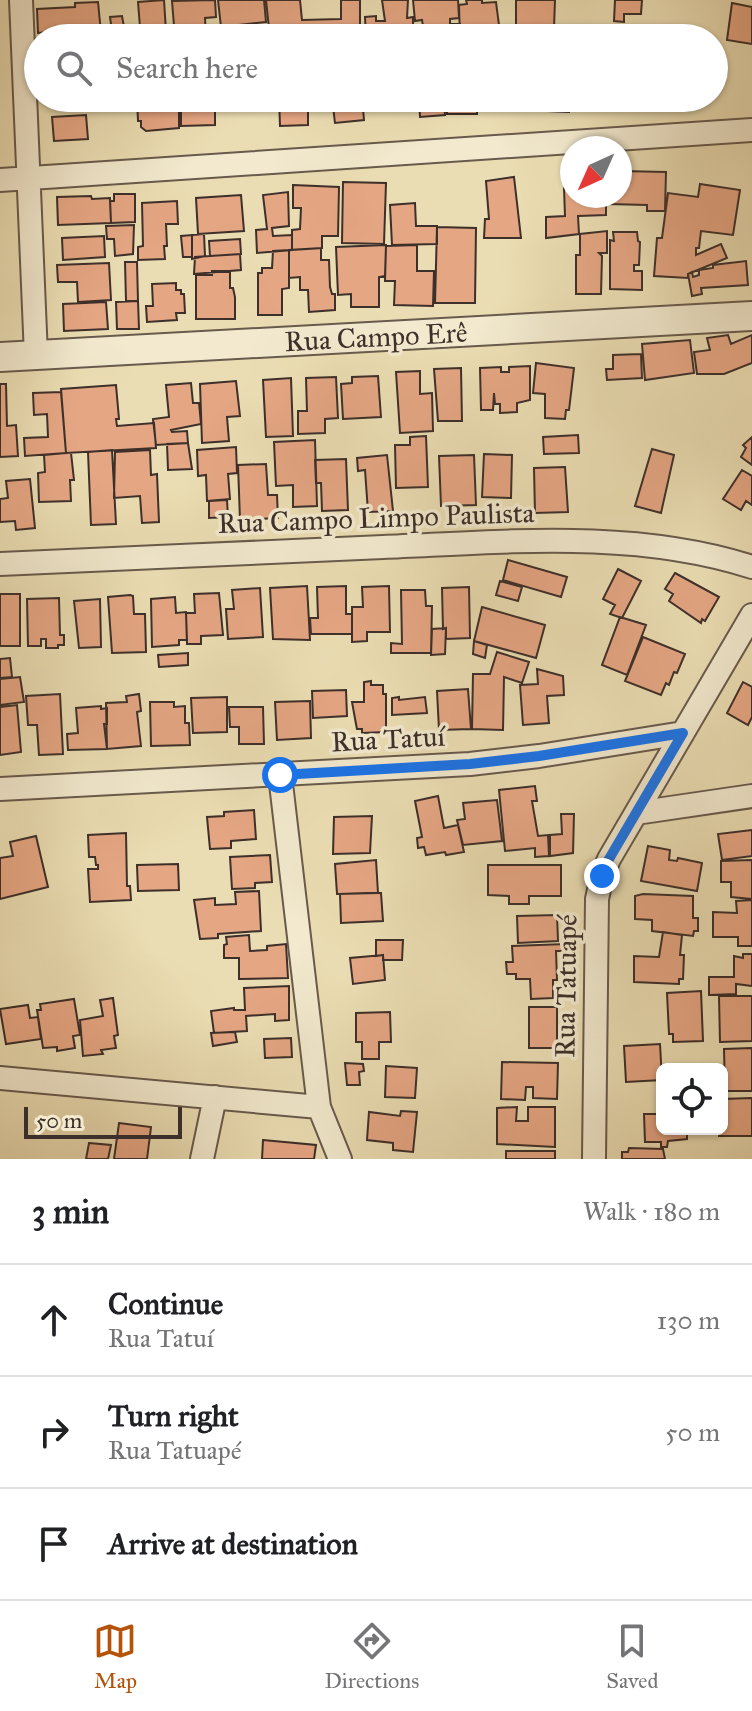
<!DOCTYPE html>
<html lang="en">
<head>
<meta charset="utf-8">
<style>
  body { margin:0; font-family:"IM FELL Great Primer",serif; background:#f2f2f2; color:#202124 }
  .controls { position:absolute; right:24px; bottom:24px; display:grid; overflow:hidden; border-radius:12px; box-shadow:0 2px 6px #0004 }
  .controls button { width:72px; height:72px; display:grid; place-items:center; padding:0; border:0; border-bottom:2px solid #e0e0e0; background:#fff; color:#202124; font:40px sans-serif }
  .compass { position:absolute; left:560px; top:136px; width:72px; height:72px; border-radius:50%; background:#fff; box-shadow:0 2px 6px #0004; rotate:225deg }
  .scale { position:absolute; left:24px; bottom:20px; width:158px; box-sizing:border-box; padding-left:8px; border:4px solid #3d2f2a; border-top:0; font-size:22px; line-height:28px; white-space:nowrap; color:#3d2f2a; -webkit-text-stroke:6px #f2e9ce; paint-order:stroke }
  .stop { position:absolute; width:24px; height:24px; margin:-18px; border:6px solid #1a73e8; border-radius:50%; background:#fff }
  .stop.end { background:#1a73e8; border-color:#fff; box-shadow:0 2px 8px #0008 }
  .list { margin:0; padding:0; list-style:none }
  h2 { display:flex; justify-content:space-between; align-items:center; height:104px; margin:0; padding:0 32px; font-size:34px }
  h2 small { font-size:26px; font-weight:400; color:#757577 }
  .list li { display:grid; grid-template-columns:52px 1fr auto; gap:24px; align-items:center; box-sizing:border-box; height:112px; padding:0 32px; border-top:2px solid #e0e0e0 }
  .list b { display:block; font-size:30px; white-space:nowrap }
  .list p { margin:0; font-size:26px; white-space:nowrap; color:#757577 }
  .list em { font-size:26px; font-style:normal; color:#757577 }
  .icon { flex:none; width:44px; height:44px; fill:none; stroke:currentColor; stroke-width:2; stroke-linecap:round; stroke-linejoin:round }
  .map { position:relative; flex:none; width:752px; height:1159px; overflow:hidden }
  .search { position:absolute; background:#fff; box-shadow:0 2px 6px #0004; left:24px; right:24px; top:24px; height:88px; display:flex; align-items:center; gap:20px; box-sizing:border-box; padding:0 28px; border-radius:44px; color:#757577; font-size:30px }
  .sheet { height:440px; background:#fff }
  nav { display:flex; justify-content:space-around; align-items:center; box-sizing:border-box; height:112px; border-top:2px solid #e0e0e0; background:#fff; font-size:22px; color:#757577 }
  nav a { display:grid; justify-items:center; gap:4px }
  nav .on { color:#b45309 }
  .map>svg:first-child { display:block }
  .building { fill:#e5a683; stroke:#3d2f2a; stroke-width:2 }
  .lines { fill:none; stroke-linecap:round; stroke-linejoin:round }
  .minor-casing { stroke:#685a4c; stroke-width:26 }
  .tertiary-casing { stroke:#685a4c; stroke-width:32 }
  .minor { stroke:#f2e9ce; stroke-width:22 }
  .tertiary { stroke:#f2e9ce; stroke-width:28 }
  .route { stroke:#1a73e8; stroke-width:10 }
  .labels { text-anchor:middle; dominant-baseline:central; stroke-width:7; stroke-linejoin:round; paint-order:stroke }
  .street-label { font-size:28px; fill:#3d2f2a; stroke:#f2e9ce }
</style>
</head>
<body>
<div class="map">
<svg width="752" height="1159" viewBox="0 0 752 1159">
  <rect width="100%" height="100%" fill="#ebddb3"/>
  <filter id="stains"><feTurbulence type="fractalNoise" baseFrequency=".0025" numOctaves="4"/><feColorMatrix values="0 0 0 0 .2 0 0 0 0 .09 0 0 0 0 .02 0 0 0 .5 -.17"/></filter>
  <radialGradient id="worn" r=".72"><stop offset=".6" stop-color="#630" stop-opacity="0"/><stop offset="1" stop-color="#630" stop-opacity=".3"/></radialGradient>
  <path class="building" d="M164 0 166 31 173 38H113L110 17 122 16 124 27H140L138 2Z
    M215 0 216 17 205 18 206 38H175L172 1Z
    M218 0H264L266 22 221 27Z
    M266 0H300L302 20 341 19V0H360V34H366V38H270Z
    M382 0H408L407 18 413 17V36L366 38 365 17 376 16V21H385Z
    M413 0H458L459 18 450 19V24H460V38H425L422 20 415 21Z
    M466 0H482V3L496 2 499 25 510 26V38H460L459 5 467 4Z
    M516 0H555L554 28 516 27Z
    M615 0H642L641 14H624V22L614 21Z
    M98 2 101 33 77 36V29L38 33 37 9 75 7V3Z
    M732 3 752 7V44L727 40Z
    M110 98H131V109L110 110Z
    M137 98H173V101H179V128L146 131 141 127V121H138Z
    M187 98H215V125L181 126V103H187Z
    M279 98H315L308 99V125L280 126Z
    M332 98H362L364 120 335 123Z
    M419 98H444L445 115 420 117Z
    M447 98H477V114H447Z
    M477 98H508L509 109 477 110Z
    M513 98H546V111L512 110Z
    M547 98H570L569 112 547 111Z
    M571 98H608V105L571 107Z
    M86 115 88 139 54 141 52 117Z
    M620 171 666 172 665 211H647V205L608 204V196H620Z
    M514 177 521 238H484L485 219H489L486 181Z
    M343 182 386 183 384 244 342 243Z
    M700 184 740 190 733 235 701 231 699 248H696V255L721 244 727 258 688 274V278L654 276 657 238H662L668 193 698 197Z
    M293 185 339 187 338 236H322V248L292 250V230L300 229 301 208H293Z
    M564 188H572V196H606V215L578 216 579 234 546 238V217L565 216Z
    M288 192 289 226 272 228 273 236 292 235V250L257 253 256 230 267 229 263 195Z
    M114 194H135V222L111 223 110 201H114Z
    M241 195 244 231 198 234 196 198Z
    M91 196 92 199 110 198 111 223 58 225 57 197Z
    M177 201 178 224H166L167 246H164L165 259 138 260V247L143 246 142 203Z
    M415 203 416 226H437V244L392 245 390 205Z
    M134 225 133 254 115 256 114 239H107L106 226Z
    M437 227 476 228 475 303H435Z
    M607 231V253H599L602 256 601 294H576V255H580V234Z
    M613 232H637L638 241 640 242 639 265H634V271H642V290L610 289V240L614 241Z
    M204 234 205 256 192 259V235Z
    M192 235V257H183L181 236Z
    M104 236 105 257 63 260 62 238Z
    M240 239 241 254 210 256 209 241Z
    M386 245 385 276 379 277V307H351V294L338 295 336 247Z
    M417 245V271H434L433 306 394 305 395 281H385L386 246Z
    M321 248V260H329L330 287 332 294H335V310L309 312 308 290H300V277L289 278V250Z
    M289 250V288L282 289V315H258V273H262V268H272L273 251Z
    M240 254 241 270 194 274 195 257Z
    M746 261 748 285 701 288 702 294 692 296 688 274 692 272 693 277 699 275V270L713 268V265Z
    M125 262H137L138 301H126Z
    M109 263 111 300 78 302 77 282H58L57 265Z
    M212 271H230V288H233L235 297V319H196V275H212Z
    M176 283V290H181V294H184L185 313H176L177 320 147 322 146 306H153L152 284Z
    M138 301 139 329H117L116 302Z
    M106 302 108 329 64 331 63 304Z
    M728 335 731 344 752 335V363L724 374H697L694 352 710 350 707 338Z
    M690 340 694 373 645 380 642 344Z
    M641 354 642 378 607 380 606 369H613V355Z
    M536 363 574 368 569 410H566L565 419 545 418V394L533 393Z
    M530 366V400L517 403V412L500 413V404H495L494 393 493 410H481L480 368 501 367V372H509V367Z
    M461 368 462 421H438L434 369Z
    M420 371V394L432 393 433 431 400 433 396 372Z
    M378 376 381 417 343 419 341 384 352 383V377Z
    M336 377 338 418 325 419V433L298 434V411H307L306 378Z
    M291 378 293 436 266 437 263 380Z
    M236 381 240 416 227 417 229 441 202 443 200 384Z
    M191 383 193 403H199L201 424 171 430 172 432 187 431 188 443 156 445 153 419 169 417 166 385Z
    M0 384H6L7 426 16 425 18 456 0 457Z
    M116 385 119 419H116L117 426 154 423 156 448 66 453 61 389Z
    M61 392 66 453 25 456 24 438 48 437 47 414 34 415 33 393Z
    M578 435 579 453 544 454 543 437Z
    M426 436 428 487 396 488 395 445H410V437Z
    M752 437V465L741 457 746 448 743 445Z
    M315 440 317 506 293 507V485L276 486 274 442Z
    M188 443 192 469 168 470 167 444Z
    M236 447 237 473 228 474 230 499 207 501 206 475 198 476 197 450Z
    M652 449 674 455 661 513 635 506Z
    M112 450 116 524 91 525 88 452Z
    M150 450 151 475 157 474 159 522 142 523 140 496 114 498 115 452Z
    M66 453H71L74 480H70L71 501 39 502 38 473 45 472 44 455Z
    M484 454 512 455 511 498 482 497Z
    M387 455 393 511 368 512 365 470 358 471 357 458Z
    M474 455 476 505 441 506 439 456Z
    M346 459 348 510 322 511 321 483H316L315 460Z
    M266 464 268 495H277L278 518 240 520 238 465Z
    M565 467 568 512 535 513 534 468Z
    M742 470 752 476V505L746 501 741 510 723 499Z
    M30 479 35 528 16 530 15 521 0 522V499L8 498 6 481Z
    M227 500 228 517 209 518V501Z
    M508 560 567 577 561 597 503 580Z
    M618 569 641 581 622 618 610 614 615 605 603 599Z
    M675 573 719 597 705 621 702 619 701 623 669 601 673 594 665 589Z
    M500 581 522 587 518 601 496 595Z
    M307 586 310 640 273 639 270 588Z
    M346 586V614H352V634H311L310 618H318L317 587Z
    M389 586 390 632H367V641L352 642V607H363L362 587Z
    M469 587 470 638 446 639V628L443 629 442 588Z
    M260 588 263 637 228 639 226 609H234L232 590Z
    M401 590H425L426 606H432L431 653H391V643L402 644Z
    M219 593 223 635 201 636V644H187L186 613H195L194 594Z
    M0 594H20V646H0Z
    M130 595 133 596 134 614H145L146 652 112 653 108 597Z
    M175 597 176 613 186 612 187 640H179V645L152 647 151 599Z
    M59 598 60 635H64V645H58V648H46V639H41V646H28L27 599Z
    M100 599 101 647 79 648 74 601Z
    M482 607 545 625 536 658 474 641Z
    M620 617 646 625 627 675 602 665Z
    M446 628 445 654 431 655 432 629Z
    M643 637 685 654 677 673 674 672 669 685 666 683 661 695 625 681Z
    M474 641 487 645 485 658 473 654Z
    M497 652 529 662 522 683 504 677 503 730 472 729 473 674H490Z
    M188 653V665L159 667 158 655Z
    M10 658 12 677 0 678V659Z
    M537 669 563 676 564 695 547 696 549 723 523 725 520 685 538 684Z
    M20 677 24 702 0 705V679Z
    M371 681V685H383V694H386V732L362 733V729H357L356 724 352 702H364V682Z
    M743 682 752 687V717L748 725 727 713Z
    M468 689 471 729 439 730 437 691Z
    M346 690 347 716 313 718 312 691Z
    M60 694 63 754 39 755 37 725H28L26 696Z
    M139 694 141 711 137 712 141 746 107 749 106 703 127 702 126 696Z
    M227 697V732L193 733 191 698Z
    M399 697V700L425 697 427 713 392 715V698Z
    M310 701 311 738 277 740 275 702Z
    M150 702H174V707L185 706V723H189L190 745 151 746Z
    M17 705 21 752 0 755V707Z
    M101 706V709L107 708V724H104L107 749 68 750 67 734 78 733 76 708Z
    M229 707H263L264 744H239V727H230Z
    M535 786 537 801H532L538 836 548 835 549 856 535 857V848L505 851 499 790Z
    M438 796 444 828 458 825 464 852 446 855 445 852 426 855 424 847 418 848 417 838 422 837 415 801Z
    M497 800 502 841 463 845 457 820 465 819 463 803Z
    M254 810 256 839 231 841V848L210 849 207 817 224 816V812Z
    M561 814H574L573 853 550 856V835L562 834Z
    M372 816 370 853 333 854 334 817Z
    M752 830V856L722 860 718 834Z
    M126 833 127 886H130L131 900 90 902 88 869H98V865H96L95 857H89L88 835Z
    M36 836 48 887 0 899V858L13 856 10 842Z
    M648 846 670 850 669 860 677 861 678 858 702 863 697 891 641 881Z
    M270 855 272 882 255 883V888L232 889 230 857Z
    M376 860 378 893 337 894 335 864Z
    M752 860V899L731 897V882H721V861Z
    M178 864 179 890 138 891 137 865Z
    M488 865H561V896H529V904H509V896L488 895Z
    M259 891 261 931 218 934V938L200 939 194 900 215 898V905L236 904 235 892Z
    M367 893H381L383 921 341 923 340 894Z
    M643 894 693 896V918H698V931H694L693 936 652 931V920L635 919V896Z
    M752 900V946H738V937H713V912L737 913 736 901Z
    M557 915 558 941 518 943 517 916Z
    M663 932 682 935 680 955H684L683 979H679V984L634 982V956L659 957Z
    M249 935 250 951 267 950V946L286 944 288 978 239 979V958H224V945L227 944 226 937Z
    M376 940H403L402 960H383V955L376 956Z
    M566 944 567 951H556L557 980H553V998L531 999 530 979H516V974H507L506 962H513L512 946Z
    M743 954H752V986L736 984V994L709 995V977H734V956L743 958Z
    M383 955 385 980 353 984 350 958Z
    M289 986V1020L275 1021V1014L246 1016 247 1031 214 1033 211 1011 234 1008V1010H245L244 988Z
    M701 991 703 1041 673 1042V1034H669L667 993Z
    M719 996H752V1041L720 1042Z
    M113 998 118 1035 114 1036 116 1048 101 1050 103 1054 83 1056 80 1020 103 1016 100 1000Z
    M74 999 80 1035 73 1036 75 1048 57 1051V1047L43 1048 37 1010H41L40 1004Z
    M28 1005 30 1018 38 1017 41 1039 6 1044 0 1009Z
    M529 1007H557V1048H529Z
    M390 1012 391 1042H379V1059H362V1042H356V1013Z
    M235 1032 237 1042 213 1046 211 1033Z
    M291 1038 292 1057 265 1058 264 1039Z
    M660 1044 662 1080 626 1082 624 1046Z
    M752 1048V1091H725L724 1049Z
    M502 1062 558 1063 557 1099 533 1098V1087H526L525 1100 501 1099Z
    M345 1063 363 1064 364 1071 359 1072 360 1085H347Z
    M386 1066 417 1068 415 1098 385 1097Z
    M752 1098V1136H719V1129H722V1099Z
    M517 1107 516 1121H528V1107H555V1147L497 1144V1108Z
    M401 1111 417 1112 413 1152 393 1150V1143L367 1140 369 1112 400 1116Z
    M644 1114H662V1129H687V1139L668 1141 667 1147H661V1142H645Z
    M119 1123 151 1127 147 1159H114Z
    M263 1140 316 1145 314 1159H262Z
    M89 1143 111 1145 108 1159H86Z
    M629 1148 663 1149 665 1159H622V1152H628Z
    M506 1151H555V1159H506Z"/>
  <g class="lines">
    <defs>
      <path id="minor" d="M21 0 36 356
        M0 180 752 130
        M0 564C128 558 255 553 383 547 505 542 634 529 752 567
        M280 775 319 1107 340 1159
        M0 789 470 764 539 756 683 733
        M636 813 752 796
        M0 1078 319 1107
        M202 1159 215 1097
        M594 1159 597 899 602 876 609 859 752 615"/>
      <path id="tertiary" d="M0 357 752 316"/>
    </defs>
    <use href="#minor" class="minor-casing"/>
    <use href="#tertiary" class="tertiary-casing"/>
    <use href="#minor" class="minor"/>
    <use href="#tertiary" class="tertiary"/>
  </g>
  <g class="lines">
    <path class="route" d="M280 775 470 764 539 756 683 733 609 859 602 876"/>
  </g>
  <g class="labels">
    <g class="street-label">
      <text transform="translate(376 337) rotate(-3)">Rua Campo Erê</text>
      <text transform="translate(376 518) rotate(-2)">Rua Campo Limpo Paulista</text>
      <text transform="translate(388 739) rotate(-3)">Rua Tatuí</text>
      <text transform="translate(566 986) rotate(-89)">Rua Tatuapé</text>
    </g>
  </g>
  <rect width="100%" height="100%" filter="url(#stains)"/>
  <rect width="100%" height="100%" fill="url(#worn)"/>
</svg>
<div class="controls">
<button><svg class="icon" aria-label="locate" viewBox="0 0 24 24"><circle cx="12" cy="12" r="6"/><path d="M12 2v4M12 18v4M2 12h4M18 12h4"/></svg></button>
</div>
<svg class="compass" viewBox="-18 -18 36 36"><path d="M0-13l5 13h-10z" fill="#e53935"/><path d="M0 13l5-13h-10z" fill="#757577"/></svg>
<div class="scale">50 m</div>
<div class="stop" style="left:280px;top:775px"></div>
<div class="stop end" style="left:602px;top:876px"></div>
<div class="search"><svg class="icon" aria-label="search" viewBox="0 0 24 24"><circle cx="10" cy="10" r="6"/><path d="M15 15l6 6"/></svg>Search here</div>
</div>
<section class="sheet">
<h2>3 min<small>Walk · 180 m</small></h2>
<ul class="list">
<li><svg class="icon" aria-label="ahead" viewBox="0 0 24 24"><path d="M12 20V5M6 11l6-6 6 6"/></svg><div><b>Continue</b><p>Rua Tatuí</p></div><em>130 m</em></li>
<li><svg class="icon" aria-label="right" viewBox="0 0 24 24"><path d="M7 20v-9h11M14 6l5 5-5 5"/></svg><div><b>Turn right</b><p>Rua Tatuapé</p></div><em>50 m</em></li>
<li><svg class="icon" aria-label="arrive" viewBox="0 0 24 24"><path d="M6 21V4h12l-3 4 3 4H6"/></svg><div><b>Arrive at destination</b></div></li>
</ul>
</section>
<nav>
<a class="on"><svg class="icon" aria-label="map" viewBox="0 0 24 24"><path d="M3 6l6-2 6 2 6-2v14l-6 2-6-2-6 2zM9 4v14M15 6v14"/></svg>Map</a>
<a><svg class="icon" aria-label="directions" viewBox="0 0 24 24"><path d="M12 3l9 9-9 9-9-9zM9 14v-3h6M13 9l2 2-2 2"/></svg>Directions</a>
<a><svg class="icon" aria-label="saved" viewBox="0 0 24 24"><path d="M7 4h10v16l-5-4-5 4z"/></svg>Saved</a>
</nav>
</body>
</html>
